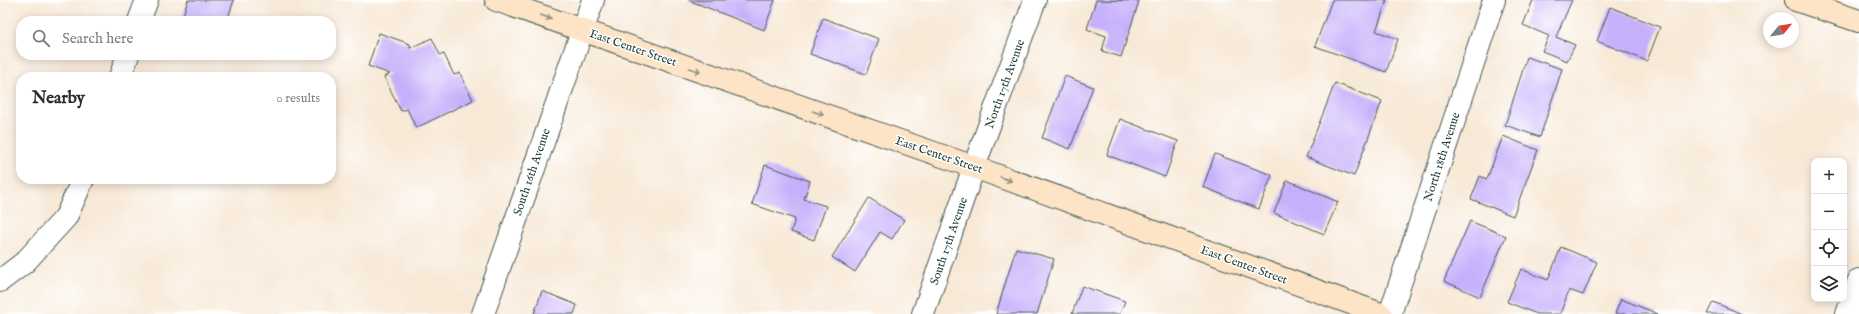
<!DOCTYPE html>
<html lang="en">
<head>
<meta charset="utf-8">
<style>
  body { margin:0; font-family:"IM FELL English",serif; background:#f7f7f7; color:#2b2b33 }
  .controls { position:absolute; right:12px; bottom:12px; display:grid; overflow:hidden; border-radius:8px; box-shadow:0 2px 10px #0003 }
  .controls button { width:36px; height:36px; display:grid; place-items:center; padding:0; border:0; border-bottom:1px solid #e1e1e2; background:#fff; color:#2b2b33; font:20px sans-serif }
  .compass { position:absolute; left:1763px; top:12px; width:36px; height:36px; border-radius:50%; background:#fff; box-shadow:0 2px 10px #0003; rotate:60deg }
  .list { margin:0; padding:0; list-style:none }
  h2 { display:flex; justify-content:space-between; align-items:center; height:52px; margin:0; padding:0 16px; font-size:17px }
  h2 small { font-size:13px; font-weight:400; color:#7c7c81 }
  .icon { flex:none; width:22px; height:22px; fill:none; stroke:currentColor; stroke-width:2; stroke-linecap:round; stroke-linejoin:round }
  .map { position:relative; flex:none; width:1859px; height:314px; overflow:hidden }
  .search { position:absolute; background:#fff; box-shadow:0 2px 10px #0003; left:16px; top:16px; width:320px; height:44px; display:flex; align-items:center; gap:10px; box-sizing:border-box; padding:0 14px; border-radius:16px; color:#7c7c81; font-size:15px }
  .panel { position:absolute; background:#fff; box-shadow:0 2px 10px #0003; left:16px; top:72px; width:320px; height:112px; border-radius:16px }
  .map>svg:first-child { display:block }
  .building { fill:#c7b0fb }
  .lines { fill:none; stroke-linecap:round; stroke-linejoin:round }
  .minor-casing { stroke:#40574c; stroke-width:24 }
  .tertiary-casing { stroke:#40574c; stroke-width:24 }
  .secondary-casing { stroke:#40574c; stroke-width:24 }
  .minor { stroke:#fff; stroke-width:22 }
  .tertiary { stroke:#fff; stroke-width:22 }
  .secondary { stroke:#fee4c6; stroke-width:22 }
  .oneway { stroke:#8e907d }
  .labels { text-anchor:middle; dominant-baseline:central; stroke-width:3; stroke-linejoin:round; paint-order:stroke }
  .street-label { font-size:12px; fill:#1f3d34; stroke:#fff }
</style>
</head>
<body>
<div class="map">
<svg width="1859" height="314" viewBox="0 0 1859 314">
  <rect width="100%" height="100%" fill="#fff"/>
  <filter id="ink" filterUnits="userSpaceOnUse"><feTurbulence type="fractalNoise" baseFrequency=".025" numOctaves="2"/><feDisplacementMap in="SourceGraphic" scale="8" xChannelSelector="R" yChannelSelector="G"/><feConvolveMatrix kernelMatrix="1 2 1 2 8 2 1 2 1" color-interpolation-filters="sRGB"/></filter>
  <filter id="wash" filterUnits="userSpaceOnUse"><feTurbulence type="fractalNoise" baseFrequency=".012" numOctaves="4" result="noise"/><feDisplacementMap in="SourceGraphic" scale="16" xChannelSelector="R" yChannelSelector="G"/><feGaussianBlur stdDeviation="0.9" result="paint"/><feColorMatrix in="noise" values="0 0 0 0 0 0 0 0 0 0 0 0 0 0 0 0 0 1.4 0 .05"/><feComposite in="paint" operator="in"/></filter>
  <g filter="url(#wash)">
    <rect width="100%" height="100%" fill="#f8e9d7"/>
    <g id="blocks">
      <path class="building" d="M188 0H234L227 21H181Z
        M688 0H775L764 30Z
        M1096 0 1139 1 1121 57 1102 51 1106 36 1087 29Z
        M1332 0H1387L1376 31 1398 39 1386 72 1315 46Z
        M1533 0H1572L1556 37 1575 45 1567 61 1542 51 1549 36 1523 25Z
        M1610 7 1660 27 1647 61 1597 41Z
        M823 18 879 39 866 74 810 54Z
        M379 33 410 44V48L432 38 440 55 444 54 454 75 460 73 473 100 416 128 407 109 401 111 384 77 390 74 368 66Z
        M1527 57 1562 69 1540 137 1505 125Z
        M1065 76 1093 87 1070 149 1042 138Z
        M1335 83 1382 101 1354 176 1306 157Z
        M1120 119 1178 141 1165 177 1107 155Z
        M1503 136 1538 150 1513 216 1471 199 1480 176 1487 179Z
        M1215 154 1272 175 1259 209 1203 187Z
        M765 165 810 181 804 199 826 206 814 240 791 232 795 219 752 204Z
        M1287 180 1338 202 1324 234 1274 213Z
        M869 198 904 220 892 239 880 232 855 272 832 257Z
        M1470 221 1506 236 1480 297 1444 281Z
        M1561 247 1597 262 1583 295 1569 290 1560 314H1537L1507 302 1521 269 1548 280Z
        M1016 248 1054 259 1037 314H996Z
        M1082 286 1125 301 1120 314H1072Z
        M542 291 577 305 574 314H534Z
        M1621 299 1658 314H1615Z
        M1713 302 1742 314H1707Z"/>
    </g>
  </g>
  <g filter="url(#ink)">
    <use href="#blocks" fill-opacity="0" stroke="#40574c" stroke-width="1"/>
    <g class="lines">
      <defs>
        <path id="minor" d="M483 314 593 0
          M923 314 974 167 1035 0
          M1390 314 1494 0"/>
        <path id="tertiary" d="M139 21 147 0
          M120 77 128 55
          M0 281 25 262 66 217 83 179
          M1847 314 1859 280"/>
        <path id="secondary" d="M496 0 974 167 1381 314
          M1796 0 1859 21"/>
      </defs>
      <use href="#minor" class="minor-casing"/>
      <use href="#tertiary" class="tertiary-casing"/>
      <use href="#secondary" class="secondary-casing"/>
      <use href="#minor" class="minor"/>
      <use href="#tertiary" class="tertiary"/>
      <use href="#secondary" class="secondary"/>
    </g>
    <defs><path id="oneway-shaft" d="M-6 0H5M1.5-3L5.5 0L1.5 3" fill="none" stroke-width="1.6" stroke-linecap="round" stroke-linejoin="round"/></defs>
    <g class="oneway">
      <use href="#oneway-shaft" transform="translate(546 17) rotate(19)"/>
      <use href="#oneway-shaft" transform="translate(695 70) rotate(19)"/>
      <use href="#oneway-shaft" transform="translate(818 113) rotate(19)"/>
      <use href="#oneway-shaft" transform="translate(1006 179) rotate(20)"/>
    </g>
  </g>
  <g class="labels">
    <g class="street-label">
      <text transform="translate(633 48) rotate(19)">East Center Street</text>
      <text transform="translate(1005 84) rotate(-70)">North 17th Avenue</text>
      <text transform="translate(939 155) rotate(19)">East Center Street</text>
      <text transform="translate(1442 157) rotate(-72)">North 18th Avenue</text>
      <text transform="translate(532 172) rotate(-71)">South 16th Avenue</text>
      <text transform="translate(949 241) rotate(-71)">South 17th Avenue</text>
      <text transform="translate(1244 265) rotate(20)">East Center Street</text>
    </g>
  </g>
</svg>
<div class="controls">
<button>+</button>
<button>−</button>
<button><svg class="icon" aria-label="locate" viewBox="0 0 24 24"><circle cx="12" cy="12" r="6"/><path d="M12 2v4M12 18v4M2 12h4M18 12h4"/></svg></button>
<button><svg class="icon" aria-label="layers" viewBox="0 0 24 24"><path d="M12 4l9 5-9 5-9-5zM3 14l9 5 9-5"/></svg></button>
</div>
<svg class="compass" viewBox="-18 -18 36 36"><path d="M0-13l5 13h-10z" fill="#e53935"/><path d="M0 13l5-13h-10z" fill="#7c7c81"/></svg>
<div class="search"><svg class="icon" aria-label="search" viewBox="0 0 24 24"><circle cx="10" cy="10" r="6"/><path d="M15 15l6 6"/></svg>Search here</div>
<section class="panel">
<h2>Nearby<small>0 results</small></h2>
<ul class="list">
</ul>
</section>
</div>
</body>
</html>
